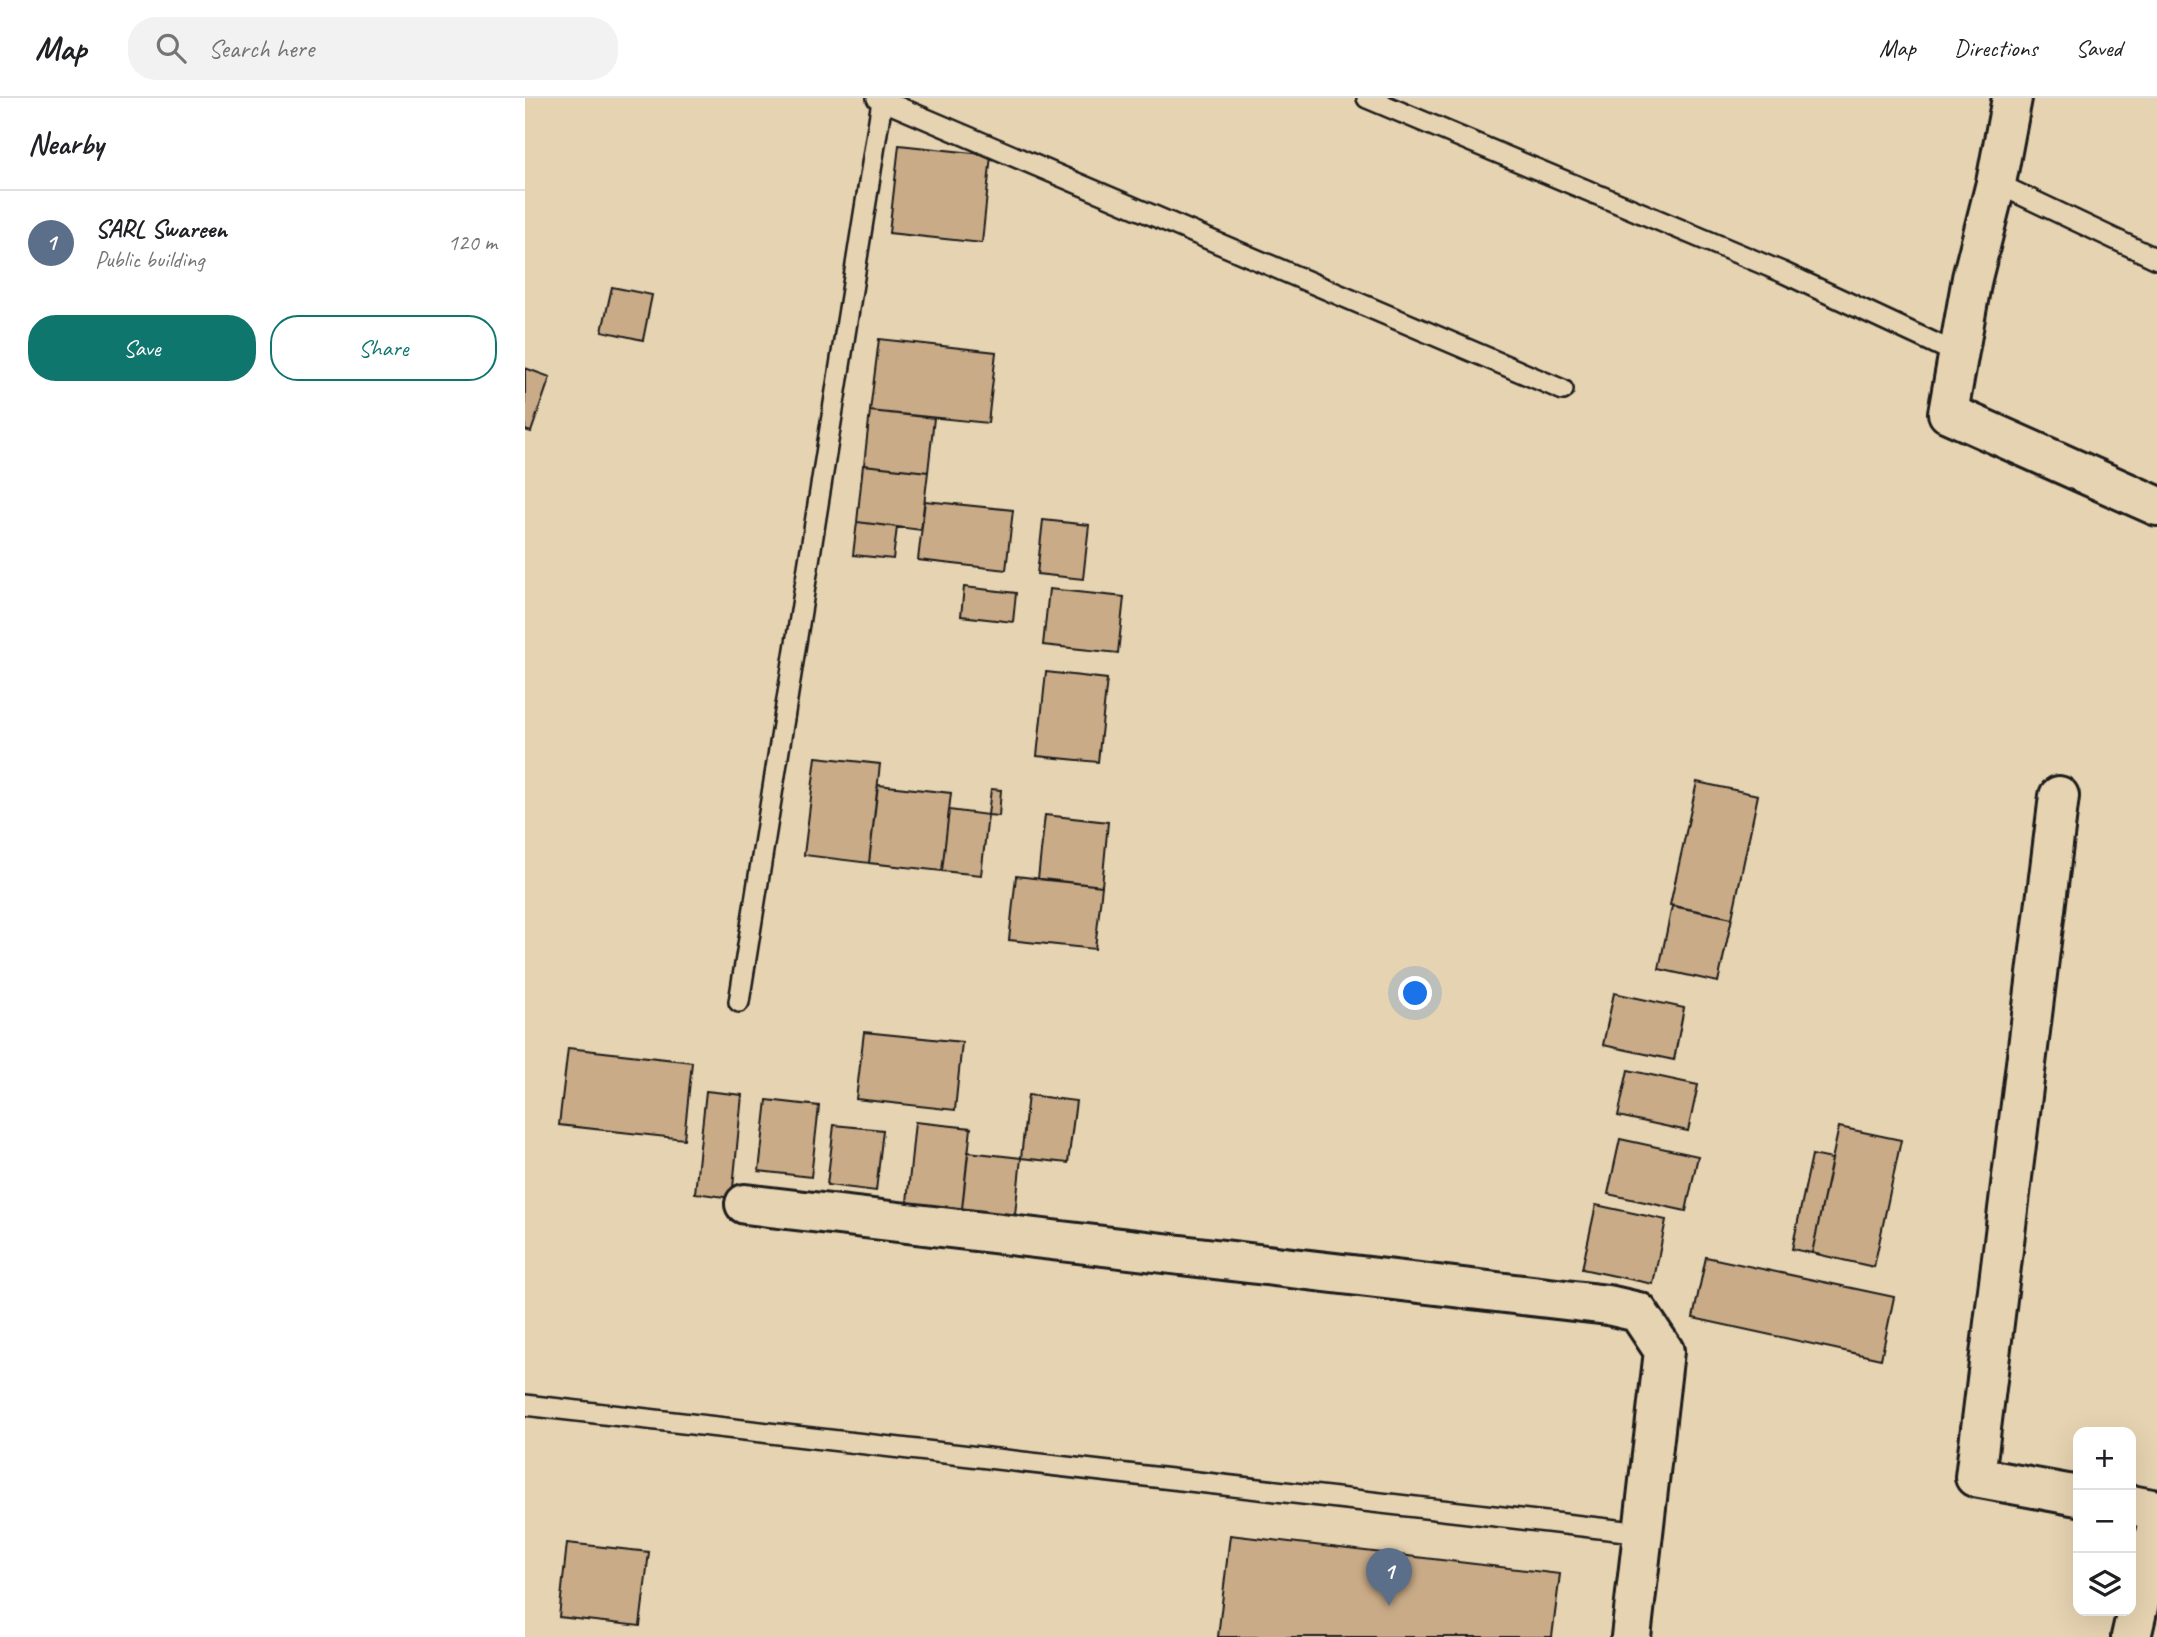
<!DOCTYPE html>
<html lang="en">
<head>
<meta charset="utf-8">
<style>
  body { margin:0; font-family:Caveat,sans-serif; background:#f2f2f2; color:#202124 }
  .controls { position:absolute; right:21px; bottom:21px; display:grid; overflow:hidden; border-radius:14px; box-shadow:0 7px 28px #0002 }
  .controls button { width:63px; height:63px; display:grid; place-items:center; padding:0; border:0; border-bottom:2px solid #e0e0e0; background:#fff; color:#202124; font:35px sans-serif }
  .you { position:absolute; left:891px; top:896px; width:24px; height:24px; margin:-18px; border:5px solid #fff; border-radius:50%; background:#1a73e8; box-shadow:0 0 0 10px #1a73e833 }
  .badge { display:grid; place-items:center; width:46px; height:46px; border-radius:50%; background:#0f766e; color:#fff; font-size:23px; font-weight:700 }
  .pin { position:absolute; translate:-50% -58px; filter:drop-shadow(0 2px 4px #0008) }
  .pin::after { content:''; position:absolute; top:37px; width:24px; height:21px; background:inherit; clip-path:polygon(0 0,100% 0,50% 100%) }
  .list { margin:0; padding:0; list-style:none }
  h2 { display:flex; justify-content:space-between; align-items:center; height:91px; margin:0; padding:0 28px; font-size:30px }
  h2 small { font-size:23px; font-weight:400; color:#757577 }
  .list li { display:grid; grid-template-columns:46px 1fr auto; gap:21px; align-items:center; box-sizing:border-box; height:105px; padding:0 28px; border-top:2px solid #e0e0e0 }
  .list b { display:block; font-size:26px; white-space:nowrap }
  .list p { margin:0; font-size:23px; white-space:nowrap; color:#757577 }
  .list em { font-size:23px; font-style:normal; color:#757577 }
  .actions { display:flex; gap:14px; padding:21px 28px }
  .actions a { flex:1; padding:16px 0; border:2px solid #0f766e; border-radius:28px; text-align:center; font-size:24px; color:#0f766e }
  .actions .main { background:#0f766e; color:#fff }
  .icon { flex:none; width:38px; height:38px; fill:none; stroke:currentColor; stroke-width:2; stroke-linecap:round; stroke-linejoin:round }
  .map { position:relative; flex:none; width:1632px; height:1539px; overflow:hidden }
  header { display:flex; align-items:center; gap:42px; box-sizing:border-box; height:98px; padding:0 35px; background:#fff; border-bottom:2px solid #e0e0e0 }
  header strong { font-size:33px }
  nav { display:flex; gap:38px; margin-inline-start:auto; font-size:24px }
  .search { width:490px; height:63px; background:#f2f2f2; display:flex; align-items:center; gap:18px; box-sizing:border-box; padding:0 24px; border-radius:28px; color:#757577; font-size:26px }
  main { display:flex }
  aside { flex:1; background:#fff }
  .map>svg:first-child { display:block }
  .building { fill:#c9ab87; stroke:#1c1c1c; stroke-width:2 }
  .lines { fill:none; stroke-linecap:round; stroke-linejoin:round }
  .service-casing { stroke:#1c1c1c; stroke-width:24 }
  .minor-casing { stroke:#1c1c1c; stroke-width:44 }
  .service { stroke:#e6d3b1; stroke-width:19 }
  .minor { stroke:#e6d3b1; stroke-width:38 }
</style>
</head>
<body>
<header>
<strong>Map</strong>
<div class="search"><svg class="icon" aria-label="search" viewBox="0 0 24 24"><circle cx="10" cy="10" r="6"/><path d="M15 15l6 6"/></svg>Search here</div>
<nav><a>Map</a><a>Directions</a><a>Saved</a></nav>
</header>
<main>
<aside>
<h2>Nearby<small></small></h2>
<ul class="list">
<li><span class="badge" style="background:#5c6f8a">1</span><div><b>SARL Swareen</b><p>Public building</p></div><em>120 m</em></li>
</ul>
<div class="actions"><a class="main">Save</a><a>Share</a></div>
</aside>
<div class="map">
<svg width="1632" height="1539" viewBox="0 0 1632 1539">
  <rect width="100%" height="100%" fill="#e6d3b1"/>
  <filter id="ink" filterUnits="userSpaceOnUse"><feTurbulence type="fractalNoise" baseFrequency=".0143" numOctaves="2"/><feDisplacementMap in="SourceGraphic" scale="14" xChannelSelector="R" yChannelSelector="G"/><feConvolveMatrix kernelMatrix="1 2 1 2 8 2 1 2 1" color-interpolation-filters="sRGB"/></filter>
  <g filter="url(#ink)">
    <path class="building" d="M374 47 466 57 457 145 364 135Z
      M87 189 127 197 118 242 77 233Z
      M354 241 471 254 463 325 345 313Z
      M0 270 25 279 6 334 0 332Z
      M345 313 409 320 403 374 339 367Z
      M338 367 403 374 396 432 332 424Z
      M400 403 488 412 481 472 393 462Z
      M518 422 564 427 558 481 512 476Z
      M332 424 372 429 368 461 328 457Z
      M439 489 491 495 488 524 436 518Z
      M524 491 599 499 593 555 518 547Z
      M521 574 582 581 573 664 512 658Z
      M291 659 355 666 344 765 279 757Z
      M1172 684 1233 697 1207 820 1145 807Z
      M353 687 426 695 417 773 344 765Z
      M466 691 476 692 474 718 463 717Z
      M424 712 463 717 456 777 417 773Z
      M520 717 583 724 577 788 513 781Z
      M491 778 577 788 570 851 484 842Z
      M1147 808 1207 820 1193 884 1134 871Z
      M1089 895 1159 910 1149 962 1078 947Z
      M339 934 437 944 430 1012 331 1001Z
      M43 950 167 964 159 1041 34 1027Z
      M1103 972 1173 987 1163 1033 1093 1018Z
      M181 993 217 997 207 1100 170 1095Z
      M503 997 551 1003 543 1065 496 1060Z
      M242 1002 294 1008 286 1079 234 1073Z
      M390 1024 446 1030 436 1120 381 1114Z
      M309 1027 358 1032 351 1093 302 1087Z
      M1314 1029 1376 1042 1349 1169 1287 1155Z
      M1095 1041 1173 1058 1161 1113 1083 1096Z
      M443 1054 496 1060 489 1126 436 1120Z
      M1287 1057 1307 1061 1287 1155 1267 1151Z
      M1071 1107 1141 1122 1128 1186 1057 1171Z
      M1181 1159 1369 1199 1356 1261 1168 1220Z
      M705 1437 1035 1476 1027 1539H693Z
      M42 1445 124 1454 115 1528 34 1519Z"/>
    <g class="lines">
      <defs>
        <path id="service" d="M352 0 1038 292
          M842 0 1257 174 1433 256
          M1471 85 1632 161
          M214 904 357 3
          M0 1307 1118 1435"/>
        <path id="minor" d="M1487 0 1471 85 1447 180 1423 315 1632 408
          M1534 698 1450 1379 1553 1398
          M220 1106 1083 1207 1113 1214 1139 1253 1106 1539
          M1606 1407 1632 1412
          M1606 1539 1632 1427"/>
      </defs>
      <use href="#service" class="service-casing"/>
      <use href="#minor" class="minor-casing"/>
      <use href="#service" class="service"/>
      <use href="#minor" class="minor"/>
    </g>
  </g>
</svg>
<div class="controls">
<button>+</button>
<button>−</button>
<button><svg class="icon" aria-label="layers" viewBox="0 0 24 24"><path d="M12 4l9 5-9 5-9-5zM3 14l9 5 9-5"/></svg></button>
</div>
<div class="you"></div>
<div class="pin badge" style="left:864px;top:1508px;background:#5c6f8a">1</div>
</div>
</main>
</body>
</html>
